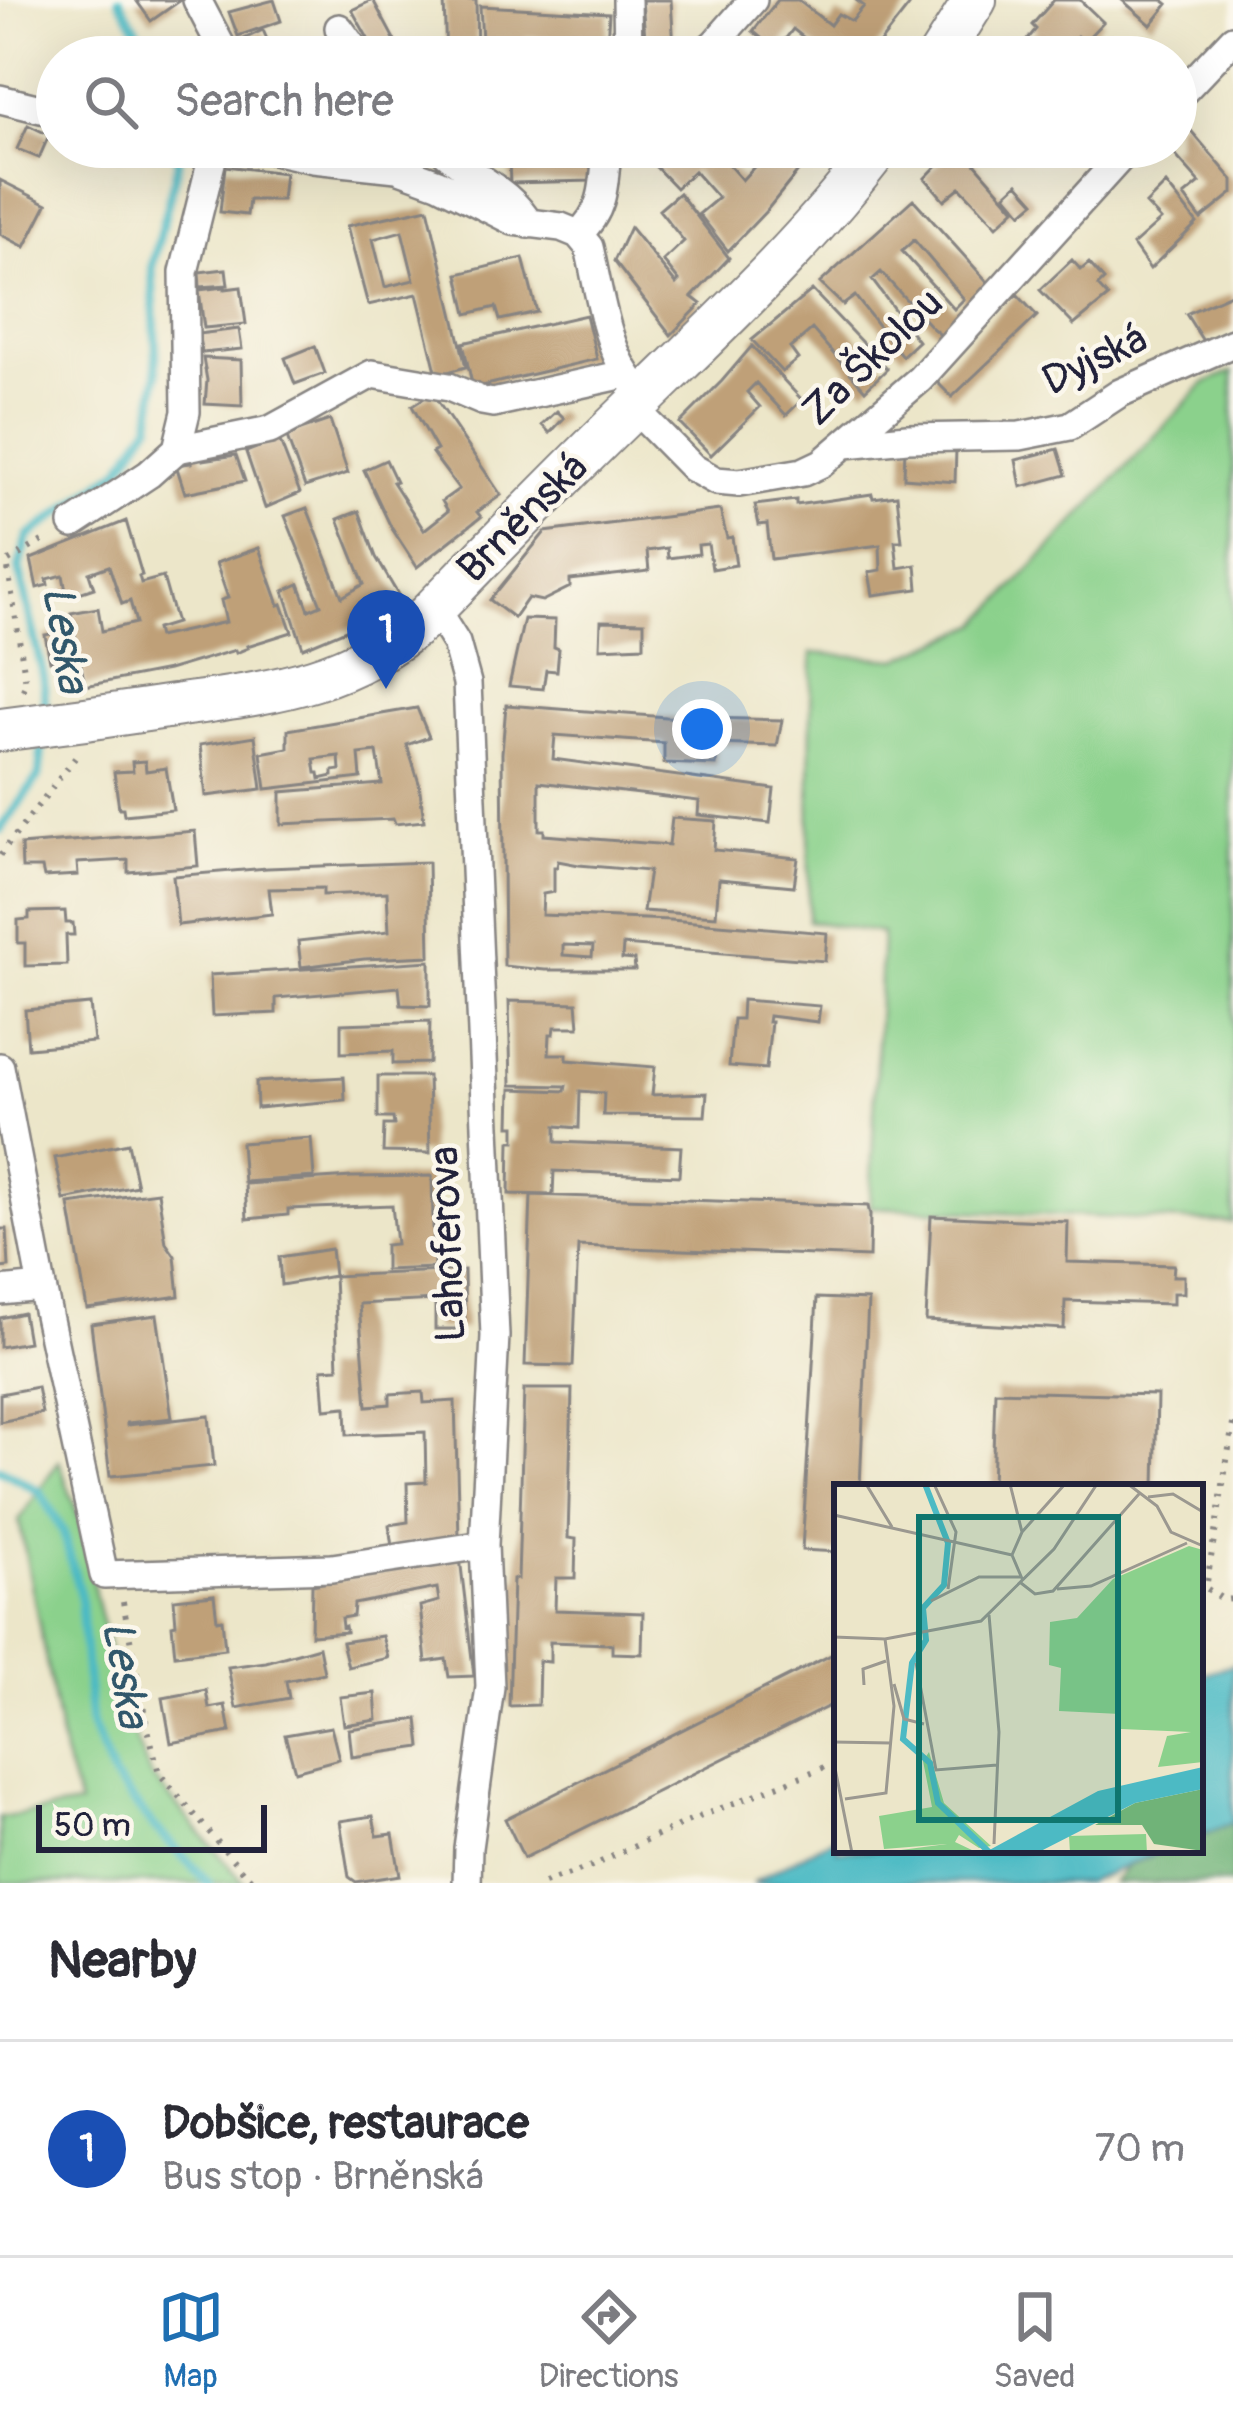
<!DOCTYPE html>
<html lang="en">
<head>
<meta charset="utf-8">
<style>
  body { margin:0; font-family:Pangolin,sans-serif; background:#f2f2f3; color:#2b2b33 }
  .scale { position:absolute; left:36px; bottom:30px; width:231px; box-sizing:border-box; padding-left:12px; border:6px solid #22223b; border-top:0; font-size:33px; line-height:42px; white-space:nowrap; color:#22223b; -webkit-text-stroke:9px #fbf7ec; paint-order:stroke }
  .you { position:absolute; left:702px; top:729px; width:42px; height:42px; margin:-30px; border:9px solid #fff; border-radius:50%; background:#1a73e8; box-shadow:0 0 0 18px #1a73e833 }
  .badge { display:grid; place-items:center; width:78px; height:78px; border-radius:50%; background:#1f6fb2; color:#fff; font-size:39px; font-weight:700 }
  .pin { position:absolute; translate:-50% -99px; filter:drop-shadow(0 3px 6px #0008) }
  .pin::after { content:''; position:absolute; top:63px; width:42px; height:36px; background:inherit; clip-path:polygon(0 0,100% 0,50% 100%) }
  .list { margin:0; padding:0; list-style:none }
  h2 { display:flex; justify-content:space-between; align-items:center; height:156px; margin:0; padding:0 48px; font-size:51px }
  h2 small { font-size:39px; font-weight:400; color:#7c7c81 }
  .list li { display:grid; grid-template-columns:78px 1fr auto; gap:36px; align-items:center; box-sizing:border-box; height:216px; padding:0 48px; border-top:3px solid #e1e1e2 }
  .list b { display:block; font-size:45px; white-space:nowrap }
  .list p { margin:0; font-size:39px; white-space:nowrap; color:#7c7c81 }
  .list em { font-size:39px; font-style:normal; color:#7c7c81 }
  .icon { flex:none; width:66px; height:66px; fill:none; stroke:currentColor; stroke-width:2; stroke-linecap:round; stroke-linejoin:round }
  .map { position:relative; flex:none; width:1233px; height:1883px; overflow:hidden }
  .search { position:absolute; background:#fff; box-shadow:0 12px 48px #0002; left:36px; right:36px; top:36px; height:132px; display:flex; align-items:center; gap:30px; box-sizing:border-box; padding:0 42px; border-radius:66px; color:#7c7c81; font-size:45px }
  .sheet { height:372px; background:#fff }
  nav { display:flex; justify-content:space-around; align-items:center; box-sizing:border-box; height:168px; border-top:3px solid #e1e1e2; background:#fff; font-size:33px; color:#7c7c81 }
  nav a { display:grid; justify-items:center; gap:6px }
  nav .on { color:#1f6fb2 }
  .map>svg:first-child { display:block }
  .green { fill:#8bd18c; stroke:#567a64; stroke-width:3 }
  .forest { fill:#70b378; stroke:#496a5a; stroke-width:3 }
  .water { fill:#4cbac4; stroke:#376e80; stroke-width:3 }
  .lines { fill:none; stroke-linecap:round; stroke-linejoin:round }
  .stream { stroke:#4cbac4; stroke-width:9 }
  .building { fill:#bfa078; fill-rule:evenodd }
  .minor-casing { stroke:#878482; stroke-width:32 }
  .primary-casing { stroke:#878482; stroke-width:46 }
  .path { stroke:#878482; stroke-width:6; stroke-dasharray:3 9; stroke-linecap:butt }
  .minor { stroke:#fff; stroke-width:27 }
  .primary { stroke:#fff; stroke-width:42 }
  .labels { text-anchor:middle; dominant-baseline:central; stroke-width:9; stroke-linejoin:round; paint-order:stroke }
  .street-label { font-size:42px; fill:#22223b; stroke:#fbf7ec }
  .water-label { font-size:45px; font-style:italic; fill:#31576b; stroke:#fbf7ec }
  .inset-river { fill:none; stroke:#4cbac4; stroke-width:6 }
  .inset-road { fill:none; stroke:#9b9890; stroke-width:3 }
  .view { fill:#0f766e; fill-opacity:0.15; stroke:#0f766e; stroke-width:6 }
  .inset-edge { fill:none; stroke:#22223b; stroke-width:6 }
</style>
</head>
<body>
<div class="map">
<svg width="1233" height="1883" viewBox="0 0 1233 1883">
  <rect width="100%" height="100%" fill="#fbf7ec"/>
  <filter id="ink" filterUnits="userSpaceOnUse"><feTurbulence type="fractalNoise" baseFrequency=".00833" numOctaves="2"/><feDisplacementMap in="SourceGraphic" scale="24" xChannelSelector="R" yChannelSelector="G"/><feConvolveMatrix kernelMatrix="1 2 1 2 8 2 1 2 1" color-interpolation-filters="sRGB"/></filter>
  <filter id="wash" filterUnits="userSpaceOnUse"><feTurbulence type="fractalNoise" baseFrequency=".004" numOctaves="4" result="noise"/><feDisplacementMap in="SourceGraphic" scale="48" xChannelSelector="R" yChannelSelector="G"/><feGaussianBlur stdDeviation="2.7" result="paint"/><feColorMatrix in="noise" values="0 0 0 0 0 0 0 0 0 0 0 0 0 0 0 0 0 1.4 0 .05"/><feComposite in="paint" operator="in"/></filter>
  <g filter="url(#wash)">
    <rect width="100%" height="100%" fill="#ece6c9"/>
    <path class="green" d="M1233 371V1223L870 1207 882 933 808 921 812 653 898 659 978 625 1204 384Z
      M59 1461 82 1527 96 1598 126 1716 150 1775 244 1883H0V1818L79 1805 64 1755 19 1520Z"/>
    <path class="forest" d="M1233 1823V1883H1113L1127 1866 1165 1850H1200V1836Z"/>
    <path class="water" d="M1233 1664V1823L1200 1836V1675Z
      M837 1836V1850H1165L1085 1883H752Z"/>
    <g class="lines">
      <path class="stream" d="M119 0 154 57
        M45 714 44 679 19 568 28 537 120 469 151 423 157 374 152 266 178 163 176 147
        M0 830 39 776 43 737
        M0 1469 40 1492 63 1531 80 1594 91 1724 113 1777 155 1828 209 1883"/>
    </g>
    <g id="blocks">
      <path class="building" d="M136 0H181L151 21Z
        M274 0 281 21 238 36 229 12Z
        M373 0 395 41 375 51 352 10Z
        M444 0H476L477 57H446Z
        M642 0H671L674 48 646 50Z
        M778 0H798L830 25 838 14 852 21 864 6 856 0H902L909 6 869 57H810L817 48 793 29 776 51 753 31Z
        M1054 0H1080L1103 22 1084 42 1077 36 1062 53 1052 44 1048 49 1056 57H1013L1036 29 1032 25Z
        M1122 0H1163L1168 4 1151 25Z
        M480 6 609 13 606 57H567V39L525 37 526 57H483Z
        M263 30 269 44 246 55 240 41Z
        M1181 119 1233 180V193L1201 219 1184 196 1200 183 1168 147H1176V123Z
        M28 125 49 135 39 158 17 149Z
        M559 147H590L592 181 510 183 509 161H560Z
        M642 147H668L670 151 674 147H713L742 180 765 155 756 147 751 153 744 147H788L804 164 767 210 728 251 699 214 718 198 694 171 676 188 655 166Z
        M955 147H961L1015 209 997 226 960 187 944 200 925 178Z
        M225 166 285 173 282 200H249L247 215 220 212Z
        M0 180 47 204 25 247 0 234Z
        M1018 183 1035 202 1022 213 1006 194Z
        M1166 184 1197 223 1150 269 1133 245 1161 220 1146 204Z
        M679 193 729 258 692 297 701 304 671 335 614 261 630 227 676 284 679 281 663 261 684 241 659 210Z
        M913 199 994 289 944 338 932 328 881 272 872 280 918 341 902 356 855 296 843 305 820 283ZM914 240 964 299 954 309 902 251Z
        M428 208 466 367 437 375 417 294 368 305 347 226ZM402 231 414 280 385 287 373 239Z
        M523 258 537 312 500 320 496 307 467 314 458 274Z
        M1072 260 1081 270 1089 263 1104 280 1098 286 1108 297 1074 325 1040 290Z
        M226 269 228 285 200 287 199 272Z
        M225 287V289L241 287 246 324 204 328 199 290Z
        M812 290 887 369 865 390 812 329 790 348 798 359 782 372 752 340Z
        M1233 293V328L1203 341 1186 314Z
        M1017 294 1037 316 952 397 933 378Z
        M586 315 597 359 473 388 463 343Z
        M239 329 242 349 202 353 198 334Z
        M315 346 325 373 295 384 285 358Z
        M752 346 802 400 786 415 756 383 747 392 760 407 711 455 680 423 722 381Z
        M203 358 241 360 242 406 205 404 207 380Z
        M432 393 501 495 477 512 481 517 417 567 391 527 364 470 386 460 396 481 393 482 424 530 448 511 442 501 459 489 432 453 437 450 412 406Z
        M557 411 564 418 550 433 542 425Z
        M330 420 348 473 305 487 286 435Z
        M279 439 300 493 265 508 246 452Z
        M905 445 956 449 955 482 904 478Z
        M1058 449 1066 475 1021 487 1016 460Z
        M201 451 203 460 236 455 245 481 185 493 176 465 191 463 189 454Z
        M872 494 873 498 897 495 902 541H895L898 568 916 565 918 589 873 595 869 572 881 570 880 545 771 559 767 524 759 525 755 505 796 500V505Z
        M307 508 342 597 364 584 338 519 359 511 376 557 400 598 358 625 303 648 284 591 299 584 309 610 321 605 285 516Z
        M720 510 727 538 732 537 736 565 712 569 708 544 698 545 699 554 668 558 667 548 647 551 649 571 570 580V587L542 601 528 598 514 618 490 600 545 532Z
        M126 521 142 575 139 576 141 583 163 577 176 623 156 629 158 637 226 622 221 600 228 598 216 563 259 548 279 605 282 604 292 632 247 646 248 648 236 653 235 650 168 670 85 686 71 613 98 608 102 631 136 623 130 601 122 604 109 566 89 573 94 588 67 597 63 575 47 579 48 585 37 588 31 559Z
        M524 619 555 620 554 647 559 649 557 671 546 670 543 689 509 686Z
        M601 621 644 622V646L600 648Z
        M63 632 68 657 50 661 45 635Z
        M506 705 666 717 782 720 777 746 717 744 716 765 664 763V743L555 735 553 759 774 789 770 823 698 815 699 801 539 782V830H544V835L669 845 672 818 716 821 714 850 798 858 794 886 719 879 716 916 643 911 649 871 579 865 558 861 557 867H554V892L543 894 542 915 670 920 827 933 825 961 623 945 622 959 634 960 635 970H545L504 966 502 753ZM563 945 593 946 592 957 563 955Z
        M417 708 429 737 407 745 419 783 424 821 395 824 393 819 281 824V792L382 784 377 752 359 754 361 778 266 789 261 753 288 748V730ZM339 756 340 770 333 771V776L320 779 319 773H316L314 759Z
        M255 736 262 789 206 796 200 745Z
        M145 761 146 771 166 768 173 810 124 815 123 808H119L114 772 133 771 132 762Z
        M195 831 198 866 128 872V860L77 863 78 875 44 877 42 868H22L21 845Z
        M428 862 430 956 364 959 301 967 298 941 389 931 387 892 323 895V888L269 889 272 914 178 925 173 876 267 868Z
        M65 911 66 923H73L74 935H66L67 965 25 966V943H18V920L29 919V912Z
        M430 961V1006L401 1005 399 987 276 998V1013L212 1016 210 975Z
        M742 1000 820 1006 818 1022 769 1016 768 1022H771L766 1069 729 1066 733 1019H741Z
        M509 1001 577 1003 579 1027H555L554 1034H550L549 1054H567V1060L655 1067 652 1095 707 1093 705 1116 603 1115 604 1093 580 1091 579 1128 556 1126V1142L681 1147 679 1176 554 1171 553 1195 509 1194 510 1141H515V1126H510L511 1089 565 1091 566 1086 511 1085Z
        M90 1004 94 1042 28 1048 25 1010Z
        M430 1021 429 1063 393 1064V1051L341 1053V1024Z
        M378 1076H428L430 1153 383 1152 384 1125H394L393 1118H378Z
        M344 1077 345 1100 257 1108 256 1082Z
        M311 1138 314 1177 244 1182 241 1143Z
        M128 1143 137 1186 64 1200 55 1158Z
        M432 1176 434 1268 385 1270V1245L396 1244 392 1205 288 1209V1215L247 1219 245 1184 352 1177Z
        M158 1192 166 1243 175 1256 179 1296 87 1309 69 1204Z
        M531 1195 868 1206 870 1215 869 1257 578 1246 573 1366 525 1365Z
        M931 1216 1068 1222 1067 1262 1174 1265 1173 1276H1184V1293H1173V1304L1065 1301 1064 1329 926 1321Z
        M0 1229H7L9 1267 0 1268Z
        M331 1249 334 1276 464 1270 465 1329H435V1300L359 1304 367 1406 390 1404V1394L423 1392 424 1403 455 1401 459 1538 392 1547 389 1525 408 1522 407 1483 426 1482 425 1432 347 1435 346 1407 325 1409 322 1369 338 1368 334 1276 281 1285 279 1257Z
        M817 1298 868 1300 860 1487H837V1552L802 1550Z
        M23 1313 28 1342 0 1347V1318Z
        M157 1315 172 1418 127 1423V1425L209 1416 214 1466 110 1476 91 1324Z
        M37 1387 42 1413 0 1422V1394Z
        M524 1389H572L568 1538 576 1539 575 1578H556L555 1610 643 1613 642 1654 612 1653V1644L550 1642V1662L539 1661 538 1705 509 1706 513 1579H518Z
        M995 1391 1157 1395 1155 1487H992Z
        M460 1558 474 1676 449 1677 446 1659 426 1662 420 1606 439 1601 437 1588 354 1604 353 1616 341 1618 342 1627 345 1626 346 1632 311 1635 312 1585Z
        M214 1595 217 1620 222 1619 225 1649 175 1655 172 1625 176 1624 174 1599Z
        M382 1636 388 1658 348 1667 342 1642Z
        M319 1647 324 1673 286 1681 289 1698 236 1708 228 1667 266 1662Z
        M837 1652V1702L524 1858 505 1819Z
        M206 1690 209 1708 225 1705 230 1732 171 1743 163 1698Z
        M375 1693 377 1720 344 1725 340 1697Z
        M418 1719 421 1747 352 1757 349 1729Z
        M331 1727 339 1759 295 1771 285 1735Z
        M373 1816 377 1836 393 1834 400 1875 356 1882 349 1877 340 1821Z"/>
    </g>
  </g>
  <g filter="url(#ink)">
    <use href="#blocks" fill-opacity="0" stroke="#878482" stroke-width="3"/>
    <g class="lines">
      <defs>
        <path id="minor" d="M197 0 221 46 223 57
          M627 0 628 57
          M339 28 360 57
          M699 57 715 43 753 0
          M0 99 57 113
          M1176 99 1233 39
          M259 147 313 159 397 168 438 183 513 221 561 227 578 234
          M440 147C468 176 509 188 529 224
          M578 234 589 247C599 290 606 351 635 385
          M578 234C606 210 604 181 607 147
          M633 407 693 468 716 481 739 483 803 472 822 463 920 379 1130 147
          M846 444 907 438 1020 436 1070 426 1120 393 1233 343
          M177 449 270 430 372 374 449 387 482 401 493 403 625 374
          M177 449 186 412 184 272 215 147
          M73 524 149 474 177 449
          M434 608 456 643 467 683 495 1336 484 1545 490 1687 468 1848 467 1883
          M0 1067 42 1287 104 1575 332 1568 484 1545
          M0 1291 42 1287"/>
        <path id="primary" d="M939 57 975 0
          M0 730C58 723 116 715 174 706 270 692 346 685 424 619 492 549 561 477 632 409 718 325 806 244 879 147"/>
      </defs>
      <use href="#minor" class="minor-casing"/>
      <use href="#primary" class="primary-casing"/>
      <path class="path" d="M23 690 26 683 7 562 49 537
        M0 855 75 758
        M1233 1424 1206 1588 1224 1600 1233 1599
        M123 1602 146 1721 159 1773 245 1874 256 1883
        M544 1883 592 1866 684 1823 837 1762"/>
      <use href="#minor" class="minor"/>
      <use href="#primary" class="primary"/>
    </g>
  </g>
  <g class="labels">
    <g class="street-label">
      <text transform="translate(873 357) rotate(-44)">Za Školou</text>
      <text transform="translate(1095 360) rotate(-26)">Dyjská</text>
      <text transform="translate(523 518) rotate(-45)">Brněnská</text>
      <text transform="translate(448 1244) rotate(-92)">Lahoferova</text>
    </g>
    <g class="water-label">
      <text transform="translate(65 639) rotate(81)">Leska</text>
      <text transform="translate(125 1674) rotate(81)">Leska</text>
    </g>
  </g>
  <g transform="translate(834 1484)">
    <rect width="369" height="369" fill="#ece6c9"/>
    <path d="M355 62 369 66V278L324 283 333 252 357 248 287 245 286 230 225 227 227 184 215 181 216 138 243 134 279 95ZM95 268 110 319 157 362 145 364 125 351 121 358 140 367 44 369 113 360 50 365 45 332 98 323 89 277ZM312 350 313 369H236L235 352Z" fill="#8bd18c"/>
    <path d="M369 305V367L320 360 308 341H261L301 319Z" fill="#70b378"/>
    <path d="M369 283V305L301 319 203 369H150L264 307Z" fill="#4cbac4"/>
    <path class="inset-river" d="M91 0 114 59 110 101 89 124 92 156 78 179 69 255 96 279 104 319 156 369"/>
    <path class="inset-road" d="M32 0 58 43M100 0 122 48 114 105M176 0 188 48 178 71 189 97M294 0 323 22 337 48 369 62M314 13 339 10 369 28M0 31 178 71M188 48 231 0M187 99 201 110 219 107 305 10M223 105 257 102 353 59M97 117 145 93H186M155 131 165 248 160 360M0 153 51 155 147 137 220 65 263 0M82 179 102 286 163 281M60 200 70 235 90 240M30 201 29 185 52 177M0 258 56 259M0 279 18 369M11 315 52 309 60 222 51 155"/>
    <path class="view" d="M85 33H284V336H85Z"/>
    <rect width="369" height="369" class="inset-edge"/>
  </g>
</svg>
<div class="scale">50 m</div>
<div class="you"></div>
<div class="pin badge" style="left:386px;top:689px;background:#1a4fb4">1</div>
<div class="search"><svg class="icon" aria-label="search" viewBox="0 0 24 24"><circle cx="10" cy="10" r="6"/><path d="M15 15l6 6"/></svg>Search here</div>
</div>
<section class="sheet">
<h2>Nearby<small></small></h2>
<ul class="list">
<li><span class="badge" style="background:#1a4fb4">1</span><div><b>Dobšice, restaurace</b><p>Bus stop · Brněnská</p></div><em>70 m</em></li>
</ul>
</section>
<nav>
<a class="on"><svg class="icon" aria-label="map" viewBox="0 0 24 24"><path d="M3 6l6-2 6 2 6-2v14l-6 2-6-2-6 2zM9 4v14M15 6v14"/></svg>Map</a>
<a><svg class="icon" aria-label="directions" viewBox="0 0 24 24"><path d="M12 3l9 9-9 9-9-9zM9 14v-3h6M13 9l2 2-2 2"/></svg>Directions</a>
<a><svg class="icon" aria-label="saved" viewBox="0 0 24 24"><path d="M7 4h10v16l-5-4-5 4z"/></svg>Saved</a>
</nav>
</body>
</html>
